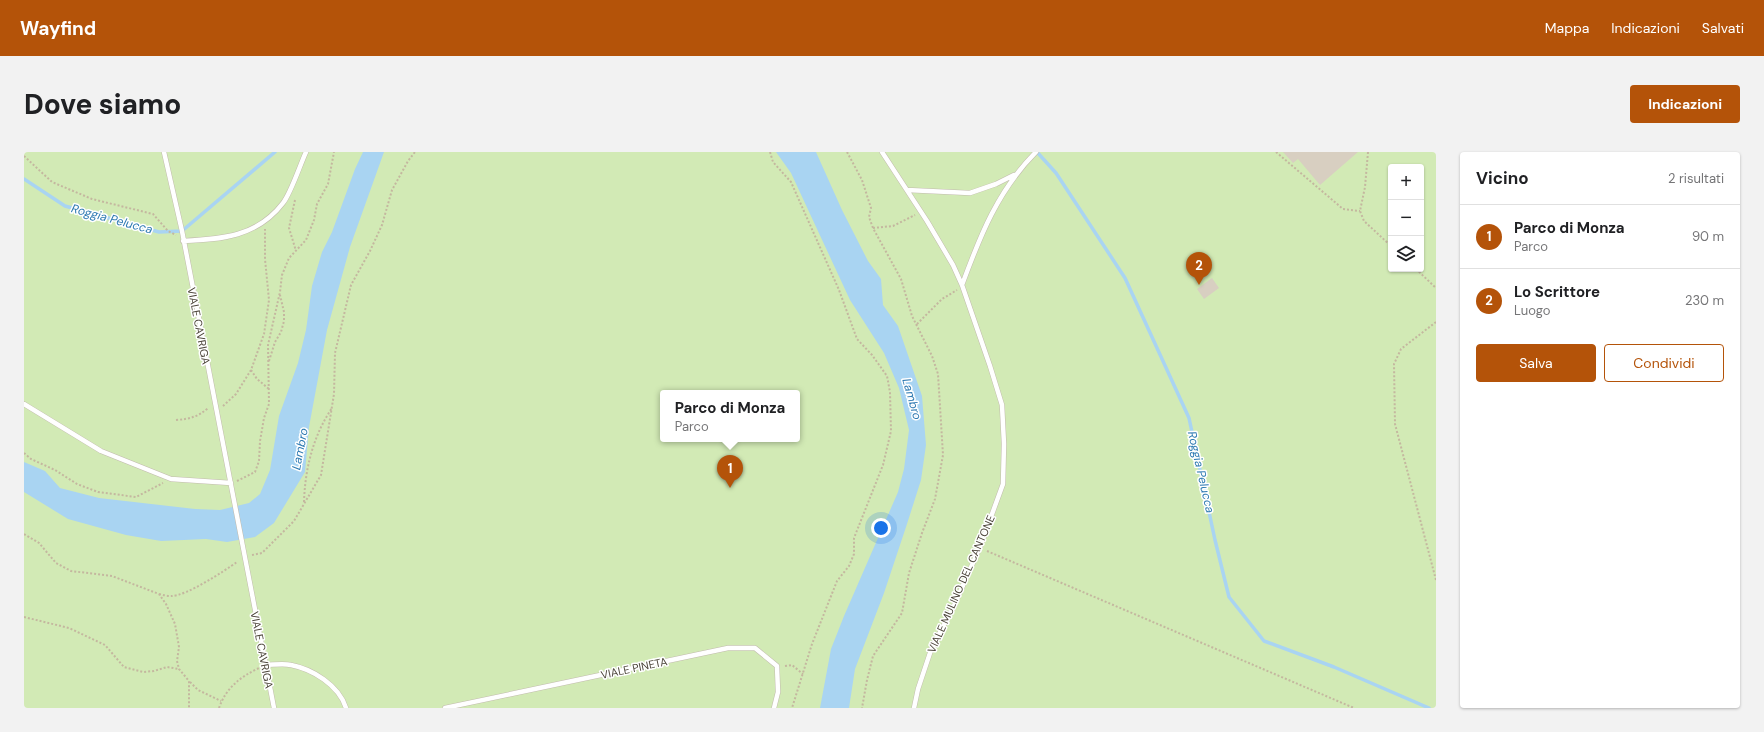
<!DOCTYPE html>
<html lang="it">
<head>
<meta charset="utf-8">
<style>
  body { margin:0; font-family:"DM Sans",sans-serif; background:#f2f2f2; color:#202124 }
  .controls { position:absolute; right:12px; top:12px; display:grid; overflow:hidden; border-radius:4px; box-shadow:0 1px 3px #0004 }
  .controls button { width:36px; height:36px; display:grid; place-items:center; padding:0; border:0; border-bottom:1px solid #e0e0e0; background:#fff; color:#202124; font:20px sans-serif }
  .you { position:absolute; left:857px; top:376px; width:14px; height:14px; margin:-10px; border:3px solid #fff; border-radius:50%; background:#1a73e8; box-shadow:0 0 0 6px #1a73e833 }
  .badge { display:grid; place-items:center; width:26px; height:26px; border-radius:50%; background:#b45309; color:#fff; font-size:13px; font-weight:700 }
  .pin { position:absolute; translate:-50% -33px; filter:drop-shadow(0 1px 2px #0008) }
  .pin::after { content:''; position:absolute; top:21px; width:14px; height:12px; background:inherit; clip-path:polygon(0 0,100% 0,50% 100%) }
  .popup { position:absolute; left:636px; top:238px; width:140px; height:52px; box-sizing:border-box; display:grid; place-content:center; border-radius:4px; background:#fff; filter:drop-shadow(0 1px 3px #0005); font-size:13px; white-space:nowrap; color:#757577 }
  .popup b { font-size:15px; color:#202124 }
  .popup::after { content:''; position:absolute; left:50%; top:100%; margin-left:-8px; border:8px solid transparent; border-top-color:#fff }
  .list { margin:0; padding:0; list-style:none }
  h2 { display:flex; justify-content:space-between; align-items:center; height:52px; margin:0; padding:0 16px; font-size:17px }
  h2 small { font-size:13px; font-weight:400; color:#757577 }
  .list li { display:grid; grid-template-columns:26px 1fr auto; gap:12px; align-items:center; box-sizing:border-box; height:64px; padding:0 16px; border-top:1px solid #e0e0e0 }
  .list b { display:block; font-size:15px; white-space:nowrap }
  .list p { margin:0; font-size:13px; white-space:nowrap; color:#757577 }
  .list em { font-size:13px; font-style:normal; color:#757577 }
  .actions { display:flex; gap:8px; padding:12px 16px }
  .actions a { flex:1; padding:9px 0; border:1px solid #b45309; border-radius:4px; text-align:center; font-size:14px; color:#b45309 }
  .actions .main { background:#b45309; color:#fff }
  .icon { flex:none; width:22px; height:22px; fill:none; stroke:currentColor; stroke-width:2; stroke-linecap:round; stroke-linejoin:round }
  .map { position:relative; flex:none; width:1412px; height:556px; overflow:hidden; border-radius:4px }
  header { display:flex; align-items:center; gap:24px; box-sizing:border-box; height:56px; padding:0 20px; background:#b45309; color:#fff }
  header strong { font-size:19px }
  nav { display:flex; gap:22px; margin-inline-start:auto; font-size:14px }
  .intro { display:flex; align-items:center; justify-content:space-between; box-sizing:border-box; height:96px; padding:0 24px }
  h1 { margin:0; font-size:28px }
  .button { padding:10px 18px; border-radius:4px; background:#b45309; color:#fff; font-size:14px; font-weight:700 }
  main { display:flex; gap:24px; padding:0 24px }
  aside { flex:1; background:#fff; border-radius:4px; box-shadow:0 1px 3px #0004 }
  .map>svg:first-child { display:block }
  .green { fill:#d2eab5; fill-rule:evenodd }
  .water { fill:#a9d4f2 }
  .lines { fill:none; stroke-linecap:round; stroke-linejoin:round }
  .stream { stroke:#a9d4f2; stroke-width:3.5 }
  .building { fill:#d8cfc1 }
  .service-casing { stroke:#c2bbae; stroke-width:5.5 }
  .path { stroke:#c4b79f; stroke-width:2; stroke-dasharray:2 2; stroke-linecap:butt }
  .service { stroke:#fff; stroke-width:4.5 }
  .labels { text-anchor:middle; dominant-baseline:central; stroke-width:3; stroke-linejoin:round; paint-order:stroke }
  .street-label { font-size:11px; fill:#4b4439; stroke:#fff }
  .water-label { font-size:12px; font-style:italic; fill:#2e7ab2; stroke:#fff }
</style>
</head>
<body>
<header>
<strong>Wayfind</strong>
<nav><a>Mappa</a><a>Indicazioni</a><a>Salvati</a></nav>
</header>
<div class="intro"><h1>Dove siamo</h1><a class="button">Indicazioni</a></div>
<main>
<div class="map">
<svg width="1412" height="556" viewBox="0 0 1412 556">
  <rect width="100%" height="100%" fill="#f6f3ec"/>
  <path class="green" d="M0 0H1412V556H0ZM1367 15H1397V117H1367ZM639 241H773V287H639Z"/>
  <path class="water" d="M339 0H360L326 95 303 178 285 275 281 320 250 371 231 385 203 390 182 387 137 389 102 383 44 367 0 340V310L21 319 36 336 75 346 171 357 196 358 225 351 236 342 246 318 255 264 274 211 282 178 288 134 298 100 308 80 331 17Z
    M752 0H792L818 58 844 109 857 127 859 153 874 174 898 244 902 293 897 328 883 372 860 441 831 517 825 556H796L807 497 820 464 874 340 880 317 885 278 875 236 860 201 826 148 767 21Z"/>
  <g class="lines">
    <path class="stream" d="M1013 0 1032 21 1101 126 1165 266 1191 388 1205 445 1240 489 1310 515 1405 556
      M0 27 41 54 135 80 158 79 251 0"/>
  </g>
  <path class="building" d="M1259 0H1334L1296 33 1274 7 1269 11Z
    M1188 126 1195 136 1180 147 1173 137Z"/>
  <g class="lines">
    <defs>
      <path id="service" d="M140 0 158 79 250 556
        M858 0 903 69 929 113 938 133 966 214 978 253 980 292 979 332 956 395 929 456 908 495 894 537 890 556
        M883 38 946 41 972 32 990 23
        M159 89C198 87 233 85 259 51 267 41 276 13 282 0
        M938 133C956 84 974 38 1012 0
        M0 252 77 299 147 327 207 331
        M241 513C249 513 259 511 267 513 288 517 315 533 322 556
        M421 556 704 496H731L753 514 754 540 750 556"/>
    </defs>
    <use href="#service" class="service-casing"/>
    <path class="path" d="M746 0 749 10 767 30 815 138 833 187 848 203 863 224 866 240 867 279 859 313 830 386V402L825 414 813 429 788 492 768 556
      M823 0 838 28 847 56 845 65 849 76 877 127 888 164 908 204 914 222 919 303 911 347 898 381 885 421 878 461 849 504 843 528 838 556
      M1252 0 1319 57 1336 59
      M1344 0 1341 35 1336 59 1340 69 1367 94
      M0 4 28 30 68 47 129 62 144 79 152 83
      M271 48 265 76 272 99
      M849 76 869 74 891 63
      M1392 117 1412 136
      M1412 170 1377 197 1370 212 1371 272 1412 428
      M893 172 918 147 933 138
      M245 209 251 190 257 180 260 169V160L256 143
      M227 218 233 227 245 237
      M199 254 212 242 227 218 240 182 245 148 241 107V77
      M152 268C165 267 174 265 184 256
      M0 301 7 307 31 318 53 332 74 340 112 345 139 331
      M213 329 231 320 235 309 236 289 240 266 245 252 244 193 256 140 258 123 265 106 282 88 290 68 293 52 304 32 310 0
      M280 350C281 317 289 284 308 256
      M0 382 15 391 32 411 47 419 88 424 135 442 142 452 151 472 155 495 153 509 155 517 165 529V556
      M963 399 1330 556
      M228 403 238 401 270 369 297 323 310 242 311 201 327 133 346 99 358 73 368 38 384 9 391 0
      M135 442C139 443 143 444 147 444 163 444 200 419 213 410
      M0 465 45 476 81 493 100 515 119 520 130 519 143 515 155 517
      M761 514 768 513 779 522
      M166 530 174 538 197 549
      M195 556C202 536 216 525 235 516"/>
    <use href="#service" class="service"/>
  </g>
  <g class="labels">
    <g class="street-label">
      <text transform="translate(175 174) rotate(79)">VIALE CAVRIGA</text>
      <text transform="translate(937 432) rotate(-66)">VIALE MULINO DEL CANTONE</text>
      <text transform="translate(238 498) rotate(79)">VIALE CAVRIGA</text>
      <text transform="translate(610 516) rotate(-12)">VIALE PINETA</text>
    </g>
    <g class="water-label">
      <text transform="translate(88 67) rotate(15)">Roggia Pelucca</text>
      <text transform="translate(888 247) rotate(74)">Lambro</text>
      <text transform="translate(276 297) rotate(-79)">Lambro</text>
      <text transform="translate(1177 320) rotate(77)">Roggia Pelucca</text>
    </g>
  </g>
</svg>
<div class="controls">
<button>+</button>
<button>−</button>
<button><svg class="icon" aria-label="layers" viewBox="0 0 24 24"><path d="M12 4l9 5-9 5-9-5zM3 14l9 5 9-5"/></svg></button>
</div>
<div class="you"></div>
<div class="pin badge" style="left:706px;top:336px">1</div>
<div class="popup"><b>Parco di Monza</b>Parco</div>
<div class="pin badge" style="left:1175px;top:133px">2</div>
</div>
<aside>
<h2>Vicino<small>2 risultati</small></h2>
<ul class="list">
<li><span class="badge">1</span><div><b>Parco di Monza</b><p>Parco</p></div><em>90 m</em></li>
<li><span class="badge">2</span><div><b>Lo Scrittore</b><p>Luogo</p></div><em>230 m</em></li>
</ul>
<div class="actions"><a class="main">Salva</a><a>Condividi</a></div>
</aside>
</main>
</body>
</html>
